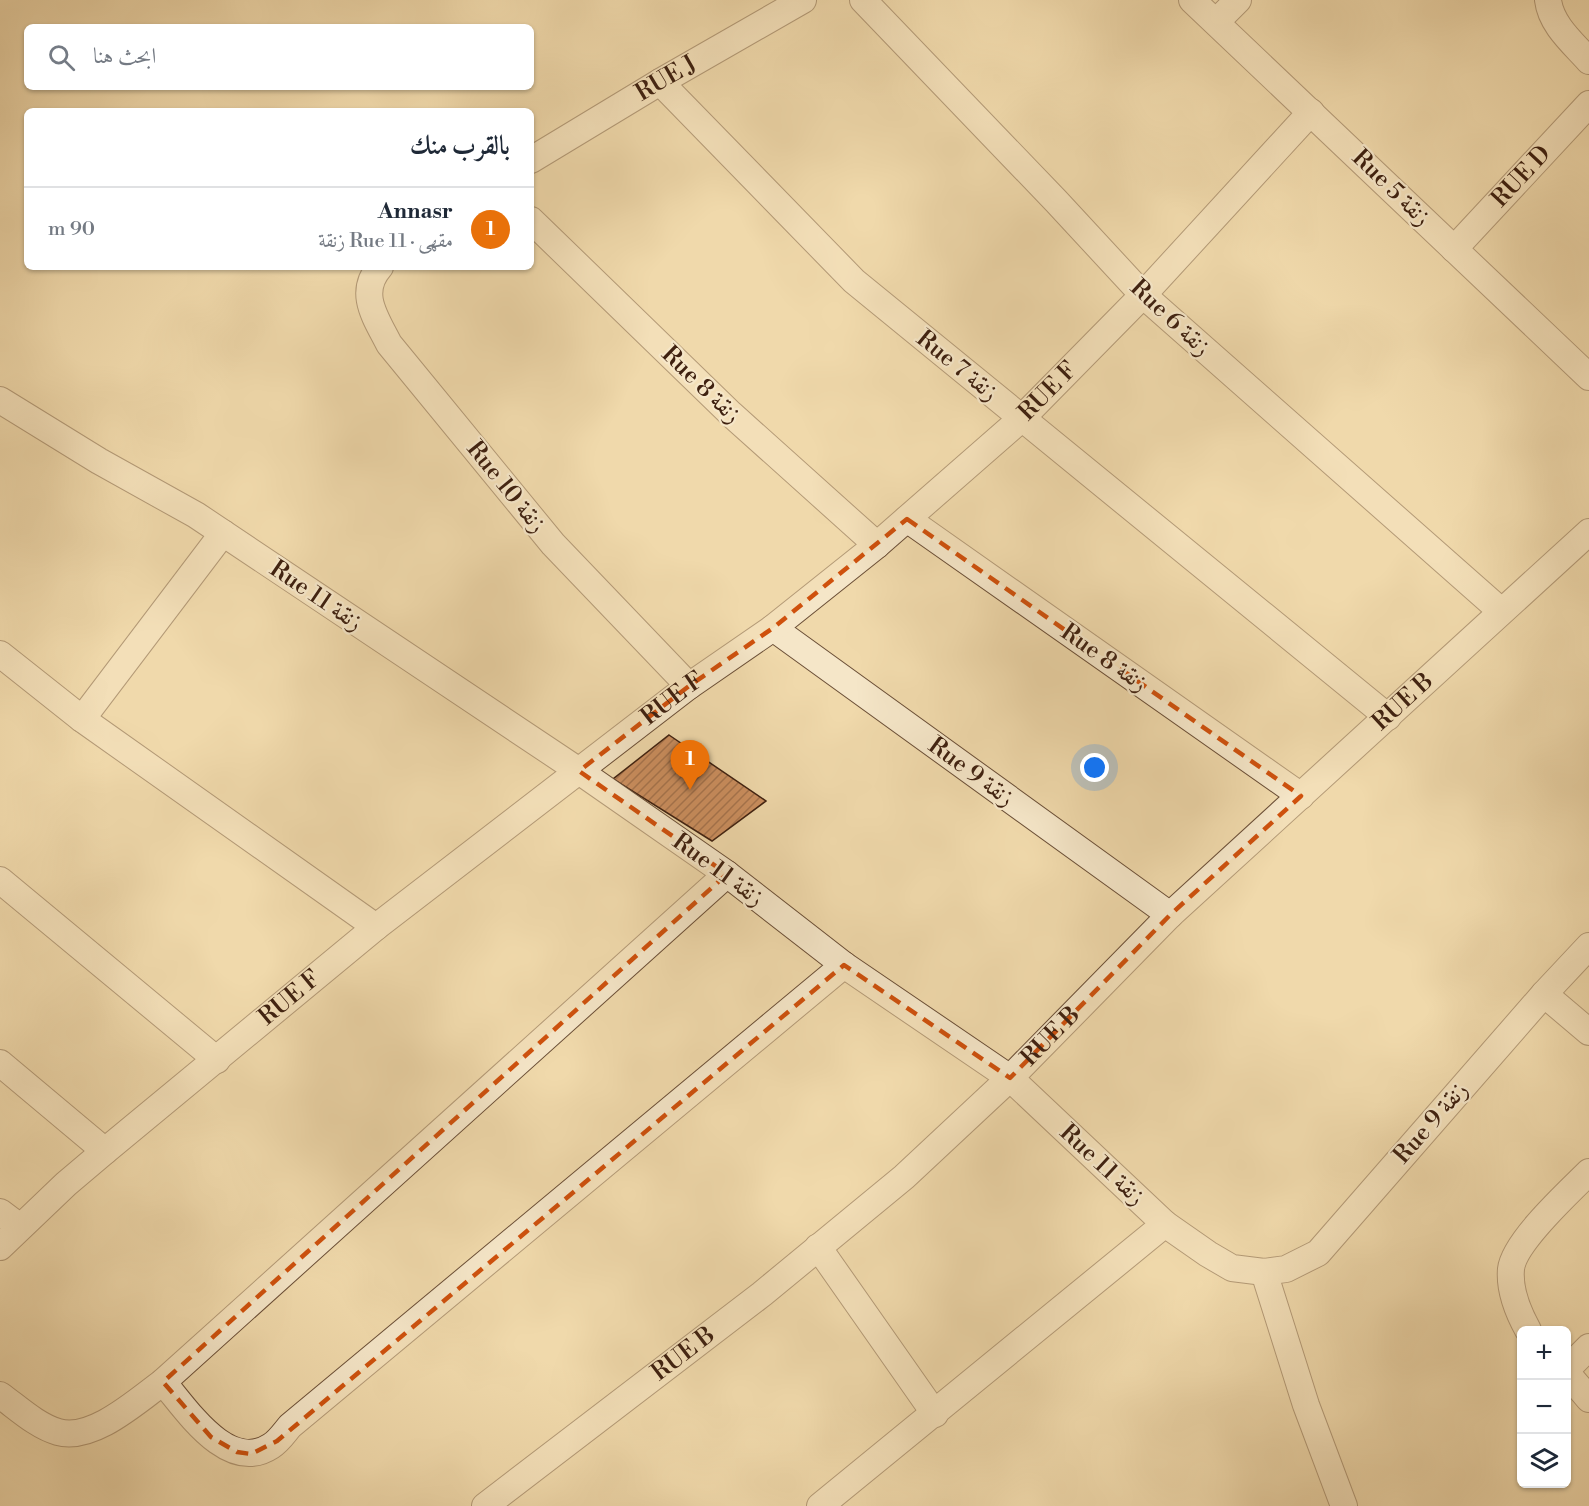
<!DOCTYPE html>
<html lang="ar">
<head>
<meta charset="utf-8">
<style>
  body { margin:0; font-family:"Libre Bodoni",Amiri,serif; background:#f6f6f7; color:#1f2937; direction:rtl }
  .controls { position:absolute; right:18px; bottom:18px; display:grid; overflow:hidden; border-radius:9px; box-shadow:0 2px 4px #0004 }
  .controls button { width:54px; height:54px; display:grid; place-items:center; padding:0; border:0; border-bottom:2px solid #e0e1e3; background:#fff; color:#1f2937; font:30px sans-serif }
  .you { position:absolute; left:1095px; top:768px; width:21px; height:21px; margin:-15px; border:4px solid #fff; border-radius:50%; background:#1a73e8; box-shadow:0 0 0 9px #1a73e833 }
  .badge { display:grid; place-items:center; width:39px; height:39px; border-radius:50%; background:#d93025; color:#fff; font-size:20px; font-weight:700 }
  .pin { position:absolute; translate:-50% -50px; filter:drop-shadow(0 2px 3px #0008) }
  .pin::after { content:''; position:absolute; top:32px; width:21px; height:18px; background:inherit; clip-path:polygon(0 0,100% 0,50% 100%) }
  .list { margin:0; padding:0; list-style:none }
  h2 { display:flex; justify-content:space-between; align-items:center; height:78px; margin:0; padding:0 24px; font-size:26px }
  h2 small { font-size:20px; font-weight:400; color:#747a83 }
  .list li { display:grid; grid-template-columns:39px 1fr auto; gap:18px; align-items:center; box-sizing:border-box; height:84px; padding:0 24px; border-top:2px solid #e0e1e3 }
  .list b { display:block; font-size:22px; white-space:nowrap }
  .list p { margin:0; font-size:20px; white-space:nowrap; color:#747a83 }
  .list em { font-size:20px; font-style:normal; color:#747a83 }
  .icon { flex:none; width:33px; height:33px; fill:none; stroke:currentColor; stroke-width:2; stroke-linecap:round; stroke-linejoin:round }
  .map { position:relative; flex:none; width:1589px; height:1506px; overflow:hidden; direction:ltr }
  .search { position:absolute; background:#fff; box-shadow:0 2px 4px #0004; left:24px; top:24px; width:510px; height:66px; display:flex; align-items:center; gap:15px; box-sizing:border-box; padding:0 21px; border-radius:9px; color:#747a83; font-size:22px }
  .panel { position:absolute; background:#fff; box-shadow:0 2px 4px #0004; left:24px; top:108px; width:510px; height:162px; border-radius:9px; direction:rtl }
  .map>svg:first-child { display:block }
  .building { fill:url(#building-hatch); stroke:#3f2110; stroke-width:1.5 }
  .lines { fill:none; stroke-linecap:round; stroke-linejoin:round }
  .minor-casing { stroke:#6b4f37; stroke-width:28 }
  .minor { stroke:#f5e6c8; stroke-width:26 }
  .marked { fill:none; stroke:#cf510d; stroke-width:4.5; stroke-dasharray:12 8; stroke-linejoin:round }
  .labels { text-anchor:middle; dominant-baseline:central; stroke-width:4.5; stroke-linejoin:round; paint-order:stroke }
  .street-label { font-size:24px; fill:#3f2110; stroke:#f5e6c8 }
</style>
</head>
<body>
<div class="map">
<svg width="1589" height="1506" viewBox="0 0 1589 1506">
  <defs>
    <pattern id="building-hatch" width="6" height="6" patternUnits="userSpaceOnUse" patternTransform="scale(1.5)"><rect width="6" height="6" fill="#cc8f5f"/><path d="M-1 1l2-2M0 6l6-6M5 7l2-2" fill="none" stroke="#a7744d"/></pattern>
  </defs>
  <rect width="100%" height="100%" fill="#f0d9ab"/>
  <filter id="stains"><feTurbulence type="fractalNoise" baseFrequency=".00333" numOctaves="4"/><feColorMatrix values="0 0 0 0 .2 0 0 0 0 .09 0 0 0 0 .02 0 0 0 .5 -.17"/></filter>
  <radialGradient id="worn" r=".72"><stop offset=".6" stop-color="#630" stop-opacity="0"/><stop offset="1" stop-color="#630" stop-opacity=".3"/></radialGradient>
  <path class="building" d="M669 735 766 801 712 841 613 779Z"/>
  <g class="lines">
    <defs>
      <g id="minor">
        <path d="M863 0 1056 201 1143 295 1501 611"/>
        <path d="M1192 0 1589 377"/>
        <path d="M1548 0C1551 25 1573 43 1589 61"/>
        <path d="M1216 22 1238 0"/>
        <path d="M660 82 854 281 1388 717"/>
        <path id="s1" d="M531 160 660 82 803 0"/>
        <path d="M531 220 731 414 877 545"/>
        <path id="s2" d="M1454 249 1589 104"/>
        <path d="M380 267C357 293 376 318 389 344L553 544 689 686"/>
        <path d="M0 400 99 461 196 515 579 771 727 874 844 965 1010 1078 1165 1224 1208 1254 1232 1268 1264 1272 1286 1269 1318 1253 1544 994 1589 946"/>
        <path d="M907 519 1301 796"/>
        <path d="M773 628 1170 915"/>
        <path d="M0 654 82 719 376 927"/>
        <path d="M82 719 223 533"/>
        <path d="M0 880 217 1060"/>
        <path d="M1544 994 1589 1032"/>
        <path d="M0 1063 105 1151"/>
        <path d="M0 1212 20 1227"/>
        <path id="s3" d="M0 1247 66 1184 105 1151 376 927 689 686 773 628 877 545 1021 419 1143 295 1311 112"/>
        <path d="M818 1247 935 1414"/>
        <path d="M1264 1272 1306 1405 1344 1506"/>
        <path d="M1528 1330C1518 1312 1509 1291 1511 1269 1514 1242 1569 1192 1589 1172"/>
        <path d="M1566 1370 1589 1347"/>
        <path d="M1566 1372 1589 1399"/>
        <path d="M163 1382C187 1410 228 1474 271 1446 279 1441 284 1433 290 1426L844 965"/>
        <path d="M0 1395C18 1408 37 1426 58 1432 92 1442 137 1401 163 1382L727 874"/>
        <path id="s4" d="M485 1506 762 1294 904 1177 1010 1078 1170 915 1589 532"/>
        <path d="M820 1506 1165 1224"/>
      </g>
    </defs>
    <use href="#minor" class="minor-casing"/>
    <use href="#minor" class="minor"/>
  </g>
  <path d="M0 0H1589V1506H0ZM907 519 1301 796 1170 915 1010 1078 844 965 277 1441 251 1454 237 1452 211 1437 163 1382 727 874 579 771 689 686 773 628Z" fill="#f0d9ab" fill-opacity=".55" fill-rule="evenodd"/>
  <path class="marked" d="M907 519 1301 796 1170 915 1010 1078 844 965 277 1441 251 1454 237 1452 211 1437 163 1382 727 874 579 771 689 686 773 628Z"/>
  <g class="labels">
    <g class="street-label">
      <text stroke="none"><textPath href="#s1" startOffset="158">RUE J</textPath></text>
      <text stroke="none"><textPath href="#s2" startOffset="99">RUE D</textPath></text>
      <text transform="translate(1391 188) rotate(44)">Rue 5 زنقة</text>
      <text transform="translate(1170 318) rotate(43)">Rue 6 زنقة</text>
      <text transform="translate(957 366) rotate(39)">Rue 7 زنقة</text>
      <text transform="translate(701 385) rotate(44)">Rue 8 زنقة</text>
      <text stroke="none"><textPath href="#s3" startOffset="1354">RUE F</textPath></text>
      <text transform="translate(506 487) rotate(51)">Rue 10 زنقة</text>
      <text transform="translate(316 596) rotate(34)">Rue 11 زنقة</text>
      <text transform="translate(1104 658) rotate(35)">Rue 8 زنقة</text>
      <text stroke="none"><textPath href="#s3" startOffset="868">RUE F</textPath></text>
      <text stroke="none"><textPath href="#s4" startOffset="1222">RUE B</textPath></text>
      <text transform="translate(971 772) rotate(36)">Rue 9 زنقة</text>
      <text transform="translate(718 870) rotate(36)">Rue 11 زنقة</text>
      <text stroke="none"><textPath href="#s3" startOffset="382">RUE F</textPath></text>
      <text stroke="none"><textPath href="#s4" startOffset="736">RUE B</textPath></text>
      <text transform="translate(1431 1123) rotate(-49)">Rue 9 زنقة</text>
      <text transform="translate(1102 1165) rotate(43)">Rue 11 زنقة</text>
      <text stroke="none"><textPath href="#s4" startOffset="250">RUE B</textPath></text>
    </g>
  </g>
  <rect width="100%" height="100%" filter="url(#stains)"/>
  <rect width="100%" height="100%" fill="url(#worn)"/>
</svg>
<div class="controls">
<button>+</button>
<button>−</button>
<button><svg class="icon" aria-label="layers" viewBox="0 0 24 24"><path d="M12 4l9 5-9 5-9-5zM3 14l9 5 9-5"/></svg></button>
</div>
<div class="you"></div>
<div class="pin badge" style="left:690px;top:790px;background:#e8710a">1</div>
<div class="search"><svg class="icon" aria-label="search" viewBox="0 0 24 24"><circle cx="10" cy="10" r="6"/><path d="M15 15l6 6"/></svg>ابحث هنا</div>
<section class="panel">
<h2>بالقرب منك<small></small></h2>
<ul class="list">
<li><span class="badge" style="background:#e8710a">1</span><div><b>Annasr</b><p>مقهى · Rue 11 زنقة</p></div><em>90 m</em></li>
</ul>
</section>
</div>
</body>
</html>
